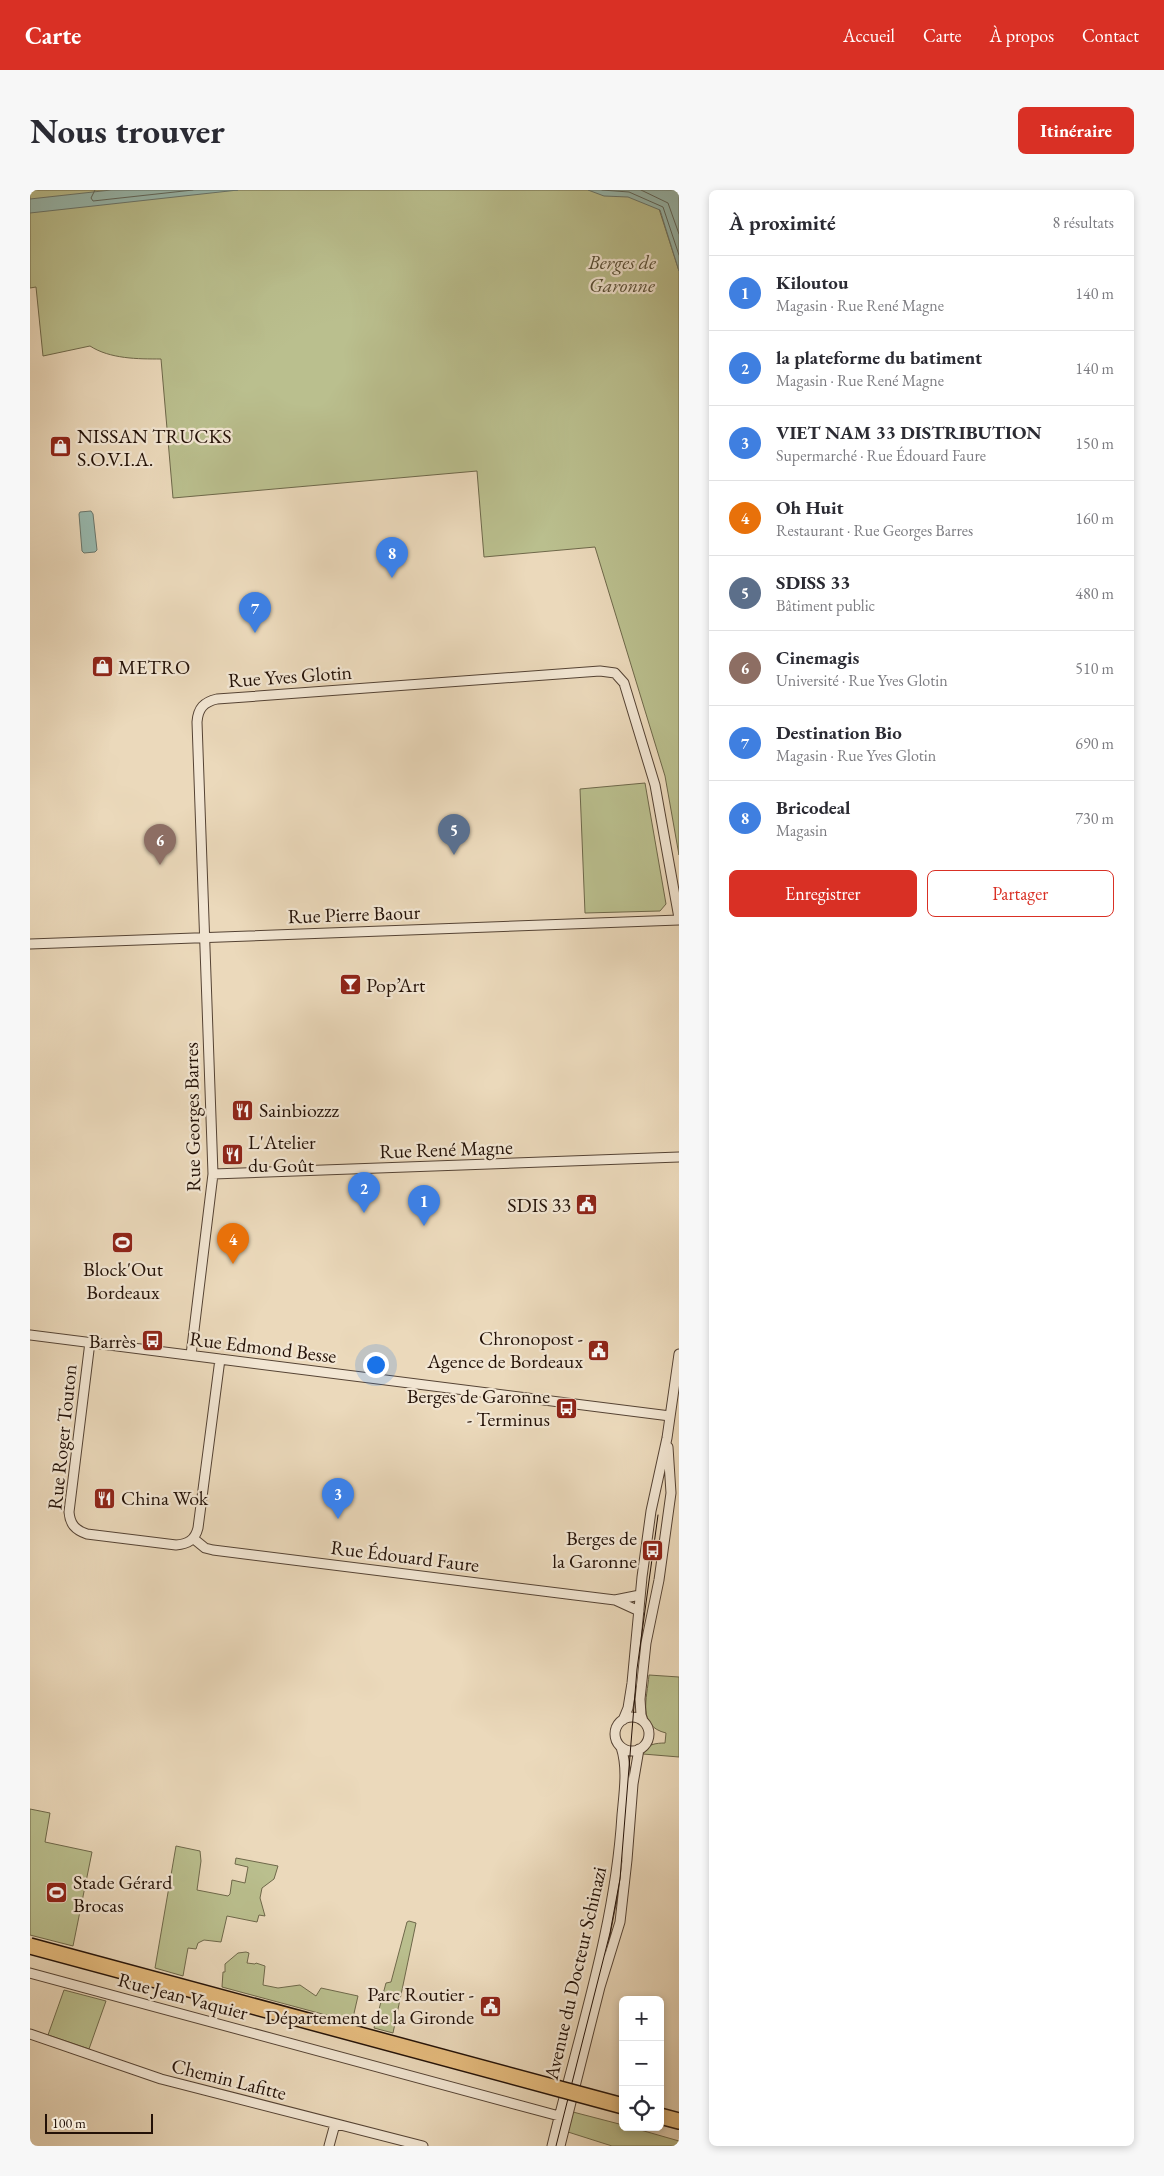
<!DOCTYPE html>
<html lang="fr">
<head>
<meta charset="utf-8">
<style>
  body { margin:0; font-family:"EB Garamond",serif; background:#f7f7f7; color:#2b2b33 }
  .controls { position:absolute; right:15px; bottom:15px; display:grid; overflow:hidden; border-radius:8px; box-shadow:0 2px 8px #0003 }
  .controls button { width:45px; height:45px; display:grid; place-items:center; padding:0; border:0; border-bottom:1px solid #e1e1e2; background:#fff; color:#2b2b33; font:25px sans-serif }
  .scale { position:absolute; left:15px; bottom:12px; width:108px; box-sizing:border-box; padding-left:5px; border:2px solid #231107; border-top:0; font-size:14px; line-height:18px; white-space:nowrap; color:#231107; -webkit-text-stroke:4px #f2e6d3; paint-order:stroke }
  .you { position:absolute; left:345px; top:1174px; width:18px; height:18px; margin:-12px; border:4px solid #fff; border-radius:50%; background:#1a73e8; box-shadow:0 0 0 8px #1a73e833 }
  .badge { display:grid; place-items:center; width:32px; height:32px; border-radius:50%; background:#d93025; color:#fff; font-size:16px; font-weight:700 }
  .pin { position:absolute; translate:-50% -41px; filter:drop-shadow(0 1px 2px #0008) }
  .pin::after { content:''; position:absolute; top:26px; width:18px; height:15px; background:inherit; clip-path:polygon(0 0,100% 0,50% 100%) }
  .list { margin:0; padding:0; list-style:none }
  h2 { display:flex; justify-content:space-between; align-items:center; height:65px; margin:0; padding:0 20px; font-size:21px }
  h2 small { font-size:16px; font-weight:400; color:#7c7c81 }
  .list li { display:grid; grid-template-columns:32px 1fr auto; gap:15px; align-items:center; box-sizing:border-box; height:75px; padding:0 20px; border-top:1px solid #e1e1e2 }
  .list b { display:block; font-size:19px; white-space:nowrap }
  .list p { margin:0; font-size:16px; white-space:nowrap; color:#7c7c81 }
  .list em { font-size:16px; font-style:normal; color:#7c7c81 }
  .actions { display:flex; gap:10px; padding:15px 20px }
  .actions a { flex:1; padding:11px 0; border:1px solid #d93025; border-radius:8px; text-align:center; font-size:18px; color:#d93025 }
  .actions .main { background:#d93025; color:#fff }
  .icon { flex:none; width:28px; height:28px; fill:none; stroke:currentColor; stroke-width:2; stroke-linecap:round; stroke-linejoin:round }
  .map { position:relative; flex:none; width:649px; height:1956px; overflow:hidden; border-radius:8px }
  header { display:flex; align-items:center; gap:30px; box-sizing:border-box; height:70px; padding:0 25px; background:#d93025; color:#fff }
  header strong { font-size:24px }
  nav { display:flex; gap:28px; margin-inline-start:auto; font-size:18px }
  .intro { display:flex; align-items:center; justify-content:space-between; box-sizing:border-box; height:120px; padding:0 30px }
  h1 { margin:0; font-size:35px }
  .button { padding:12px 22px; border-radius:8px; background:#d93025; color:#fff; font-size:18px; font-weight:700 }
  main { display:flex; gap:30px; padding:0 30px }
  aside { flex:1; background:#fff; border-radius:8px; box-shadow:0 2px 8px #0003 }
  .map>svg:first-child { display:block }
  .green { fill:#babf8e; stroke:#6e684a }
  .water { fill:#98bab0; stroke:#69766c }
  .lines { fill:none; stroke-linecap:round; stroke-linejoin:round }
  .shore { stroke:#5e665c; stroke-width:1 }
  .street-casing { stroke:#554334; stroke-width:11 }
  .highway-casing { stroke:#231107; stroke-width:18 }
  .street { stroke:#f2e6d3; stroke-width:9 }
  .highway { stroke:#e6bc7e; stroke-width:15 }
  .tram { stroke:#231107; stroke-width:1 }
  .highway-bridge-casing { stroke:#231107; stroke-width:18; stroke-linecap:butt }
  .highway-bridge { stroke:#e6bc7e; stroke-width:15 }
  .labels { text-anchor:middle; dominant-baseline:central; stroke-width:4.5; stroke-linejoin:round; paint-order:stroke }
  .park-label { font-size:20px; font-style:italic; fill:#584e36; stroke:#f2e6d3 }
  .poi-label { font-size:20px; fill:#231107; stroke:#f2e6d3; text-anchor:start }
  .street-label { font-size:20px; fill:#231107; stroke:#f2e6d3 }
</style>
</head>
<body>
<header>
<strong>Carte</strong>
<nav><a>Accueil</a><a>Carte</a><a>À propos</a><a>Contact</a></nav>
</header>
<div class="intro"><h1>Nous trouver</h1><a class="button">Itinéraire</a></div>
<main>
<div class="map">
<svg width="649" height="1956" viewBox="0 0 649 1956">
  <rect width="100%" height="100%" fill="#ebd9bb"/>
  <filter id="stains"><feTurbulence type="fractalNoise" baseFrequency=".004" numOctaves="4"/><feColorMatrix values="0 0 0 0 .2 0 0 0 0 .09 0 0 0 0 .02 0 0 0 .5 -.17"/></filter>
  <radialGradient id="worn" r=".72"><stop offset=".6" stop-color="#630" stop-opacity="0"/><stop offset="1" stop-color="#630" stop-opacity=".3"/></radialGradient>
  <path class="green" d="M0 0H623L649 81V665L635 586 565 357 454 367 447 281 143 308 131 169C108 169 80 169 60 156L13 166 6 97 0 98Z
    M615 593 636 714 630 721 555 723 550 599Z
    M619 1485 649 1487V1567L613 1564C615 1554 627 1553 635 1553L636 1543C607 1536 617 1509 619 1485Z
    M0 1619 20 1623 15 1652 62 1662 43 1756 0 1745Z
    M146 1656 170 1661 171 1671 167 1700 198 1706 200 1704 202 1690 215 1693 218 1677 205 1674 206 1668 248 1676 244 1689 232 1698 230 1708 235 1726 229 1725 227 1732 197 1726 191 1752 174 1750 168 1753 166 1759 158 1758 153 1786 125 1778Z
    M379 1731 386 1733 363 1843 344 1838 356 1793 361 1792 377 1732Z
    M216 1762 219 1763 217 1773 225 1774 226 1773 235 1776 233 1795 248 1798 270 1795 286 1806 291 1798 328 1806 322 1832 192 1797 193 1782H195V1774L208 1763Z
    M34 1800 76 1811 59 1859 18 1845Z
    M543 1922 593 1935V1937H600L649 1951V1956H582L538 1942Z"/>
  <path class="water" d="M81 0H208L0 23V9Z
    M558 0H649V81L630 20 598 7 574 6Z
    M61 321 63 324 67 360 65 362 54 363 52 361 49 324 50 322Z"/>
  <g class="lines">
    <path class="shore" d="M65 0 61 8 63 11 163 0
      M572 0 599 2 633 17 649 65
      M611 0 638 13 649 44"/>
    <defs>
      <path id="street" d="M0 754 649 730
        M183 984 649 967
        M0 1145 640 1226
        M60 1152 39 1322C40 1334 45 1340 57 1344L146 1355C158 1354 165 1350 168 1338L190 1169
        M161 1165 183 984 167 532C168 518 174 512 187 509L570 481 585 483 594 493 625 595 649 728
        M164 1349 175 1358 183 1360 585 1410 609 1421
        M585 1410 610 1405
        M585 1544a17 17 0 1 1 34 0a17 17 0 1 1-34 0Z
        M593 1530 598 1518 602 1493 612 1387 621 1321 637 1248 649 1164
        M613 1531 611 1525 610 1509 616 1453 629 1390 641 1303 638 1257
        M0 1783 529 1926
        M0 1844 131 1889 393 1956
        M299 1956 305 1934
        M522 1956C548 1846 585 1739 592 1625 594 1603 598 1578 591 1557
        M530 1956 570 1797 590 1732 597 1670 603 1594 609 1559"/>
      <path id="highway" d="M630 1926 649 1931"/>
    </defs>
    <use href="#street" class="street-casing"/>
    <use href="#highway" class="highway-casing"/>
    <use href="#street" class="street"/>
    <use href="#highway" class="highway"/>
    <path class="tram" d="M526 1956 580 1743 590 1689 607 1479 628 1325"/>
    <defs>
      <path id="highway-bridge" d="M0 1756 593 1916"/>
    </defs>
    <use href="#highway-bridge" class="highway-bridge-casing"/>
    <use href="#highway-bridge" class="highway-bridge"/>
  </g>
  <defs>
    <symbol id="shop-square" viewBox="-11 -11 22 22"><rect x="-9" y="-9" width="18" height="18" rx="4" fill="#8f2418" stroke="#f2e6d3"/><path d="M-5-2.5h2.3a2.7 3.5 0 0 1 5.4 0H5L5.5 6h-11ZM-1.5-2.5h3a1.5 2.3 0 0 0-3 0Z" fill="#fff"/></symbol>
    <symbol id="bar-square" viewBox="-11 -11 22 22"><rect x="-9" y="-9" width="18" height="18" rx="4" fill="#8f2418" stroke="#f2e6d3"/><path d="M-6-5H6L.8 .8V4.5H3.5V6h-7V4.5H-.8V.8Z" fill="#fff"/></symbol>
    <symbol id="restaurant-square" viewBox="-11 -11 22 22"><rect x="-9" y="-9" width="18" height="18" rx="4" fill="#8f2418" stroke="#f2e6d3"/><path d="M-5-6h1v4h1v-4h1v4h1v-4h1v5L-1.5 .5V6h-2V.5L-5-1ZM5-6V6H3V1.5H1.5Q1.5-4 5-6Z" fill="#fff"/></symbol>
    <symbol id="civic-square" viewBox="-11 -11 22 22"><rect x="-9" y="-9" width="18" height="18" rx="4" fill="#8f2418" stroke="#f2e6d3"/><path d="M-.6-6.5H3V-4.5H.6V-3L4-1V1h2V6H-6V1h2V-1L-.6-3ZM-1.2 2.5V6h2.4V2.5Z" fill="#fff"/></symbol>
    <symbol id="stadium-square" viewBox="-11 -11 22 22"><rect x="-9" y="-9" width="18" height="18" rx="4" fill="#8f2418" stroke="#f2e6d3"/><path d="M0-5a6.5 5 0 1 0 0 10a6.5 5 0 1 0 0-10ZM-3.5-1.8h7v3.6h-7Z" fill="#fff"/></symbol>
    <symbol id="bus-square" viewBox="-11 -11 22 22"><rect x="-9" y="-9" width="18" height="18" rx="4" fill="#8f2418" stroke="#f2e6d3"/><path d="M-5-6H5V4H4V6H2V4H-2V6H-4V4H-5ZM-3.5-4V0h7V-4ZM-3.5 1.2v1.5H-2V1.2ZM2 1.2v1.5H3.5V1.2Z" fill="#fff"/></symbol>
  </defs>
  <g fill-rule="evenodd">
    <use href="#shop-square" x="18" y="244" width="25" height="25"/>
    <use href="#shop-square" x="60" y="464" width="25" height="25"/>
    <use href="#bar-square" x="308" y="782" width="25" height="25"/>
    <use href="#restaurant-square" x="200" y="908" width="25" height="25"/>
    <use href="#restaurant-square" x="190" y="952" width="25" height="25"/>
    <use href="#civic-square" x="544" y="1002" width="25" height="25"/>
    <use href="#stadium-square" x="80" y="1040" width="25" height="25"/>
    <use href="#bus-square" x="110" y="1138" width="25" height="25"/>
    <use href="#civic-square" x="556" y="1148" width="25" height="25"/>
    <use href="#bus-square" x="524" y="1206" width="25" height="25"/>
    <use href="#restaurant-square" x="62" y="1296" width="25" height="25"/>
    <use href="#bus-square" x="610" y="1348" width="25" height="25"/>
    <use href="#stadium-square" x="14" y="1690" width="25" height="25"/>
    <use href="#civic-square" x="448" y="1804" width="25" height="25"/>
  </g>
  <g class="labels">
    <g class="park-label">
      <text x="592" y="72">Berges de<tspan x="592" dy="23">Garonne</tspan></text>
    </g>
    <g class="poi-label">
      <text x="47" y="246">NISSAN TRUCKS<tspan x="47" dy="23">S.O.V.I.A.</tspan></text>
      <text x="88" y="477">METRO</text>
      <text x="336" y="795">Pop’Art</text>
      <text x="229" y="920">Sainbiozzz</text>
      <text x="218" y="952">L'Atelier<tspan x="218" dy="23">du Goût</tspan></text>
      <text x="541" y="1015" text-anchor="end">SDIS 33</text>
      <text x="93" y="1079" text-anchor="middle">Block'Out<tspan x="93" dy="23">Bordeaux</tspan></text>
      <text x="553" y="1148" text-anchor="end">Chronopost -<tspan x="553" dy="23">Agence de Bordeaux</tspan></text>
      <text x="106" y="1151" text-anchor="end">Barrès</text>
      <text x="520" y="1206" text-anchor="end">Berges de Garonne<tspan x="520" dy="23">- Terminus</tspan></text>
      <text x="91" y="1308">China Wok</text>
      <text x="607" y="1348" text-anchor="end">Berges de<tspan x="607" dy="23">la Garonne</tspan></text>
      <text x="43" y="1692">Stade Gérard<tspan x="43" dy="23">Brocas</tspan></text>
      <text x="444" y="1804" text-anchor="end">Parc Routier -<tspan x="444" dy="23">Département de la Gironde</tspan></text>
    </g>
    <g class="street-label">
      <text transform="translate(260 486) rotate(-4)">Rue Yves Glotin</text>
      <text transform="translate(324 724) rotate(-2)">Rue Pierre Baour</text>
      <text transform="translate(162 927) rotate(-91)">Rue Georges Barres</text>
      <text transform="translate(416 959) rotate(-2)">Rue René Magne</text>
      <text transform="translate(233 1157) rotate(7)">Rue Edmond Besse</text>
      <text transform="translate(32 1247) rotate(-84)">Rue Roger Touton</text>
      <text transform="translate(375 1366) rotate(7)">Rue Édouard Faure</text>
      <text transform="translate(545 1783) rotate(-77)">Avenue du Docteur Schinazi</text>
      <text transform="translate(153 1806) rotate(15)">Rue Jean Vaquier</text>
      <text transform="translate(199 1889) rotate(14)">Chemin Lafitte</text>
    </g>
  </g>
  <rect width="100%" height="100%" filter="url(#stains)"/>
  <rect width="100%" height="100%" fill="url(#worn)"/>
</svg>
<div class="controls">
<button>+</button>
<button>−</button>
<button><svg class="icon" aria-label="locate" viewBox="0 0 24 24"><circle cx="12" cy="12" r="6"/><path d="M12 2v4M12 18v4M2 12h4M18 12h4"/></svg></button>
</div>
<div class="scale">100 m</div>
<div class="you"></div>
<div class="pin badge" style="left:394px;top:1036px;background:#3f7fe0">1</div>
<div class="pin badge" style="left:334px;top:1023px;background:#3f7fe0">2</div>
<div class="pin badge" style="left:308px;top:1329px;background:#3f7fe0">3</div>
<div class="pin badge" style="left:203px;top:1074px;background:#e8710a">4</div>
<div class="pin badge" style="left:424px;top:665px;background:#5c6f8a">5</div>
<div class="pin badge" style="left:130px;top:675px;background:#8d6e63">6</div>
<div class="pin badge" style="left:225px;top:443px;background:#3f7fe0">7</div>
<div class="pin badge" style="left:362px;top:388px;background:#3f7fe0">8</div>
</div>
<aside>
<h2>À proximité<small>8 résultats</small></h2>
<ul class="list">
<li><span class="badge" style="background:#3f7fe0">1</span><div><b>Kiloutou</b><p>Magasin · Rue René Magne</p></div><em>140 m</em></li>
<li><span class="badge" style="background:#3f7fe0">2</span><div><b>la plateforme du batiment</b><p>Magasin · Rue René Magne</p></div><em>140 m</em></li>
<li><span class="badge" style="background:#3f7fe0">3</span><div><b>VIET NAM 33 DISTRIBUTION</b><p>Supermarché · Rue Édouard Faure</p></div><em>150 m</em></li>
<li><span class="badge" style="background:#e8710a">4</span><div><b>Oh Huit</b><p>Restaurant · Rue Georges Barres</p></div><em>160 m</em></li>
<li><span class="badge" style="background:#5c6f8a">5</span><div><b>SDISS 33</b><p>Bâtiment public</p></div><em>480 m</em></li>
<li><span class="badge" style="background:#8d6e63">6</span><div><b>Cinemagis</b><p>Université · Rue Yves Glotin</p></div><em>510 m</em></li>
<li><span class="badge" style="background:#3f7fe0">7</span><div><b>Destination Bio</b><p>Magasin · Rue Yves Glotin</p></div><em>690 m</em></li>
<li><span class="badge" style="background:#3f7fe0">8</span><div><b>Bricodeal</b><p>Magasin</p></div><em>730 m</em></li>
</ul>
<div class="actions"><a class="main">Enregistrer</a><a>Partager</a></div>
</aside>
</main>
</body>
</html>
